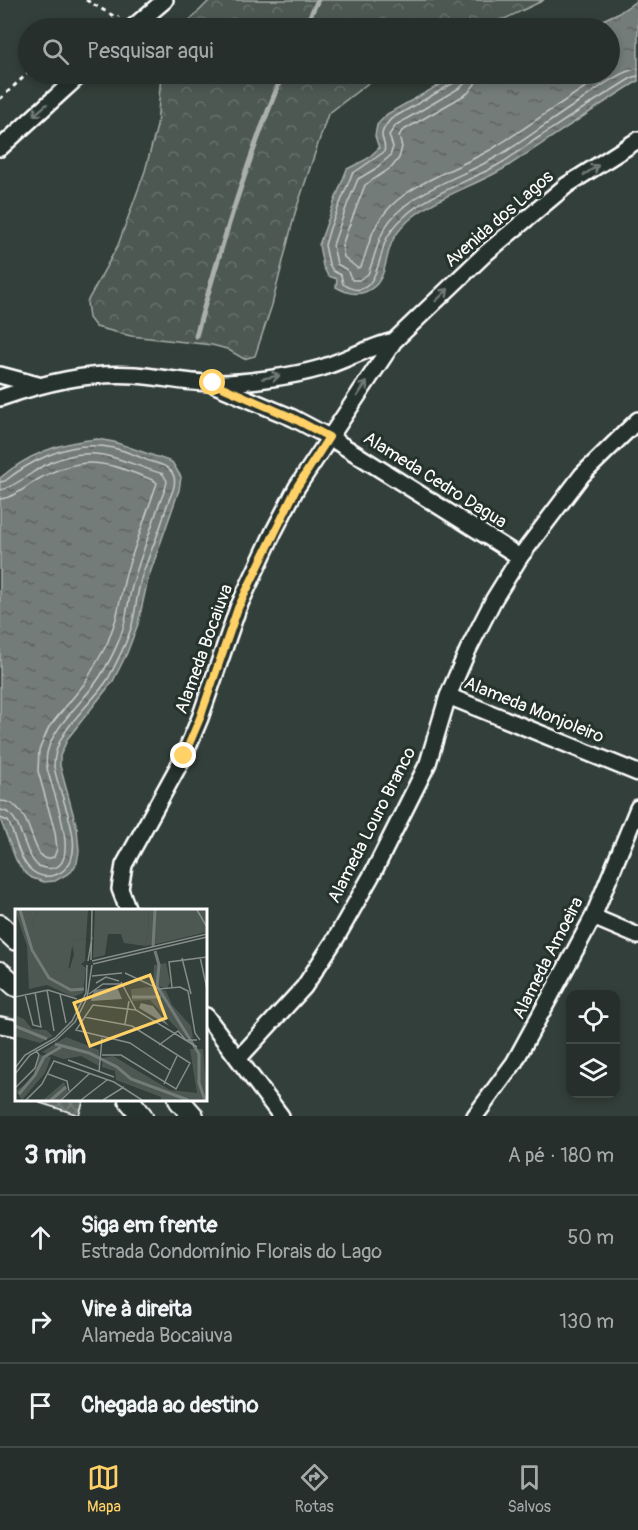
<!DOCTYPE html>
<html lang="pt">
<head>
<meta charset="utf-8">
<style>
  body { margin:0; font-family:Pangolin,sans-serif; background:#2e3734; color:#f1f3f6 }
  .controls { position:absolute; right:18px; bottom:18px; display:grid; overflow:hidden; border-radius:12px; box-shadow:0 3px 9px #0003 }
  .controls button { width:54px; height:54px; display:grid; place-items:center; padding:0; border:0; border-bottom:2px solid #424a48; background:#262f2c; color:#f1f3f6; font:30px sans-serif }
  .stop { position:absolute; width:18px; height:18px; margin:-14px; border:4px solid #ffd166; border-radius:50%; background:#fff }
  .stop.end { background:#ffd166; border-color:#fff; box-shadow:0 2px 6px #0008 }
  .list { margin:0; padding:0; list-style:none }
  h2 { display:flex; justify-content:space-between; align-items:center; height:78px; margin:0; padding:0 24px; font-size:26px }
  h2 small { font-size:20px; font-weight:400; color:#a4a9a9 }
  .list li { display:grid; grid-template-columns:39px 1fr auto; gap:18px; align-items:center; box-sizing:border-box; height:84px; padding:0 24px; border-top:2px solid #424a48 }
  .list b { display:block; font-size:22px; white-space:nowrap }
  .list p { margin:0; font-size:20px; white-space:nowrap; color:#a4a9a9 }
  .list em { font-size:20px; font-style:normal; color:#a4a9a9 }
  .icon { flex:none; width:33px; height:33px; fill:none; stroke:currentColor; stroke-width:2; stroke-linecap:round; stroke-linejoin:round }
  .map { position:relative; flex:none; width:638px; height:1116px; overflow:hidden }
  .search { position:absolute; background:#262f2c; box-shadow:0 3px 9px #0003; left:18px; right:18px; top:18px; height:66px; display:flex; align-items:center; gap:15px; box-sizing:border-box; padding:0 21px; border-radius:33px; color:#a4a9a9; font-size:22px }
  .sheet { height:330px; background:#262f2c }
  nav { display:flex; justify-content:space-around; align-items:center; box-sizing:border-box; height:84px; border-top:2px solid #424a48; background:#262f2c; font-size:16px; color:#a4a9a9 }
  nav a { display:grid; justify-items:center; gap:3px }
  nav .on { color:#ffd166 }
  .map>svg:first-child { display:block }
  .forest { fill:url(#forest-crowns); stroke:#a6aca9; stroke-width:1.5 }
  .water { fill:url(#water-ripples); stroke:#abb0ae; stroke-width:1.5 }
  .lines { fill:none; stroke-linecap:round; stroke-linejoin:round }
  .shore { stroke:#c7cac9; stroke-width:1.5 }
  .stream { stroke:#abb0ae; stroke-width:5 }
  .building { fill:url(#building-cross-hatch); stroke:#fff; stroke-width:1.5 }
  .minor-casing { stroke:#fff; stroke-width:20 }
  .tertiary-casing { stroke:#fff; stroke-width:24 }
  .path { stroke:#fff; stroke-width:3; stroke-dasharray:4.5 4.5; stroke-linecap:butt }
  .minor { stroke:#26332d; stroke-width:15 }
  .tertiary { stroke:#26332d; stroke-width:20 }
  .oneway { stroke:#727a76 }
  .route { stroke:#ffd166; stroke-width:8 }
  .labels { text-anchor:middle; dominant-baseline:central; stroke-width:6; stroke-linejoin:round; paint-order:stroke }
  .street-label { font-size:18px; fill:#fff; stroke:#26332d }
  .inset-river { fill:none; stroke:#737b78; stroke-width:3 }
  .inset-road { fill:none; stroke:#858c89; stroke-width:1.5 }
  .view { fill:#ffd166; fill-opacity:0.15; stroke:#ffd166; stroke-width:3 }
  .inset-edge { fill:none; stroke:#fff; stroke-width:3 }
</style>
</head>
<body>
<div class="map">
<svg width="638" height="1116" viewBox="0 0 638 1116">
  <defs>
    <pattern id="forest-crowns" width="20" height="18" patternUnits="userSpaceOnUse" patternTransform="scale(1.5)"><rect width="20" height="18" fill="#4d5853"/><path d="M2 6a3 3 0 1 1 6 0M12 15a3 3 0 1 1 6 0" fill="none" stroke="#68716d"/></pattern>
    <pattern id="water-ripples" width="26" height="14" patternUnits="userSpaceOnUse" patternTransform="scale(1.5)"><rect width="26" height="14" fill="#737b78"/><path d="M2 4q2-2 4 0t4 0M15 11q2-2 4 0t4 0" fill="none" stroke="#606462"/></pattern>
    <pattern id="building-cross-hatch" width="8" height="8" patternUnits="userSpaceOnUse" patternTransform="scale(1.5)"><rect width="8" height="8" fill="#5f6964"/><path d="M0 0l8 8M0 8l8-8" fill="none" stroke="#77807b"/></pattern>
  </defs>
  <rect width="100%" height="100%" fill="#333f3a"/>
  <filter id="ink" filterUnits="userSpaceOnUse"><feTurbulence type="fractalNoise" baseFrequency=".0167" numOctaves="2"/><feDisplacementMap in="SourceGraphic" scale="12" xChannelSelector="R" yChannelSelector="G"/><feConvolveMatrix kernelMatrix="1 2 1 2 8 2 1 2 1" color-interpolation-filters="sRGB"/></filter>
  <g filter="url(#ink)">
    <path class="forest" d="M210 0H544L486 28H182Z
      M161 74H380L328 114 295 213 272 305 255 356 244 359 227 349 212 345 131 336 96 327 89 318 87 302 118 245 145 171 157 126Z"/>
    <path class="water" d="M638 0V81C594 108 552 138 508 166 478 185 434 197 408 221 402 227 395 234 392 242 384 260 387 284 365 292 354 296 345 292 336 287L337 279 328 276 323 266 319 245 335 200 347 169 367 159 379 148 375 136 377 125 387 114 459 74H610V28H585L620 12Z
      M97 439 114 442 172 462 181 477 179 490 148 579 138 624 127 653 113 681 68 738 60 756V766L77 828 79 851 77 863 71 872 55 881 44 882 32 878 23 871 16 860 0 819V478C28 454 61 442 97 439Z"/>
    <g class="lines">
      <path class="shore" d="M460 74 457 81 391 119C373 140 388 137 384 152L352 174 330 228 325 245 329 264 333 271 341 275 343 284C374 305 379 260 385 242 389 233 396 224 404 217 426 195 475 179 503 162 516 154 528 144 541 136 571 116 602 96 633 77L638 76
        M467 74 466 82 461 87 396 125 389 135 393 147 390 156 375 169 358 179 347 205 333 245 337 264 347 270 352 280H359L368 274C378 249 378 229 400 210 426 186 468 174 500 155 527 139 552 119 579 102 593 92 622 69 638 69
        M476 74 475 84 468 93 402 131 399 136 402 147 399 158 392 167 365 185 346 234 342 246 344 257 357 268 361 267C371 240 370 228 391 206 415 181 465 166 495 147 533 124 568 96 607 74
        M0 482 5 481C30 461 65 444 97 446 115 446 133 454 149 461 159 464 171 466 174 477 177 488 167 501 165 512 159 534 149 554 142 576 137 592 136 609 132 625 127 643 117 662 108 679 93 702 66 723 57 748 55 754 54 760 54 766 57 792 89 849 64 870 59 875 50 877 43 876 19 871 17 838 8 821L0 818
        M0 490C11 489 30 474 41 467 91 440 116 460 163 474L167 481C166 490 161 498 158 507 151 530 142 553 135 576 130 591 128 606 125 621 121 639 111 659 101 675 86 700 53 725 47 753 46 759 46 766 48 772 52 789 90 885 38 866 21 851 22 811 0 810
        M0 499C14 498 25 487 37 480 84 453 107 462 155 481L157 483 126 573 116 619 107 644 85 683 49 727 39 750 38 771 55 832 57 849 54 857 46 859 41 856C28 837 29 802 0 801"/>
      <path class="stream" d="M304 28 318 0
        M196 336C221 247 247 159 283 74"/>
    </g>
    <path class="building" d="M40 1100H84L79 1115 40 1103Z"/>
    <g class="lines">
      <defs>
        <path id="minor" d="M132 28 165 0
          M0 148 81 74
          M0 375 38 385
          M215 385 293 418 329 437 520 557
          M0 398C44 383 88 372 135 375 161 377 186 383 212 383 241 384 294 376 321 368 346 360 369 347 394 341L486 253 567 185 638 140
          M448 696 638 773
          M128 910 120 889 124 865 184 756 200 718 238 608 274 531 297 487 394 341
          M593 917 638 936
          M206 1016 281 1116
          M0 1025 16 1028
          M238 1059 304 987 336 938 374 871 428 763 448 696 468 650 494 599 520 557 582 475 638 420
          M475 1116 514 1063 569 962 593 917 638 808"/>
        <path id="tertiary" d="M0 925 16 940
          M0 972 16 986
          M129 1100 142 1116
          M179 1100 193 1116"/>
      </defs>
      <use href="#minor" class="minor-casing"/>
      <use href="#tertiary" class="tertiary-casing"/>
      <path class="path" d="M86 0 117 18
        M104 28 119 16
        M0 99 28 73"/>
      <use href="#minor" class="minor"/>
      <use href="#tertiary" class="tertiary"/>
    </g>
    <defs><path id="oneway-shaft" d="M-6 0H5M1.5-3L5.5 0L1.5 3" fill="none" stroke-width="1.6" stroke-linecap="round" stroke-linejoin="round" transform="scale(1.5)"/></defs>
    <g class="oneway">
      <use href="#oneway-shaft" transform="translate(40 110) rotate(139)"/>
      <use href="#oneway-shaft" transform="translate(591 170) rotate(-33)"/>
      <use href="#oneway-shaft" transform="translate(442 295) rotate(-44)"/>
      <use href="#oneway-shaft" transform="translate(271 377) rotate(-10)"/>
      <use href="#oneway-shaft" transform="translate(362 389) rotate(-56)"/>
    </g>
  </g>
  <g class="lines" filter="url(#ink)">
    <path class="route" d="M184 756 200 718 238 608 297 487 329 437 293 418 213 383"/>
  </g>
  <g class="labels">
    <g class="street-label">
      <text transform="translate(499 219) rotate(-41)">Avenida dos Lagos</text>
      <text transform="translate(435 480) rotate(32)">Alameda Cedro Dagua</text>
      <text transform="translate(204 649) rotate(-70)">Alameda Bocaiuva</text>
      <text transform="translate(534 710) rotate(22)">Alameda Monjoleiro</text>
      <text transform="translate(372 825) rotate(-63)">Alameda Louro Branco</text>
      <text transform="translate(548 958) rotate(-63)">Alameda Amoeira</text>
    </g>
  </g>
  <g transform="translate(15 909)">
    <rect width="192" height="192" fill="#333f3a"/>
    <path d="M24 1H73L71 30 58 32 53 62 39 64 20 37 18 9ZM80 1H133L134 21 130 37 109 34 106 25H93L90 46 78 49ZM146 1H192V23L146 34Z" fill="#4d5853"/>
    <path d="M0 1H24L18 9 21 37 30 43 39 64 55 59 59 45 56 32 71 30 70 52 66 55 71 59 68 84 58 88 32 76 14 80 12 37ZM133 1H146V34L130 37 134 21ZM151 54 155 73 152 79 146 78 138 74 139 56ZM136 78 151 82 157 96 176 117 178 129H171L135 91 117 92 116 80ZM2 107 9 110 17 120 31 121 38 127 25 134 0 127ZM51 128 84 141V157L66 147 49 150 27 143ZM175 140H188L192 191H146V188L101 171 100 162 87 158 88 149 98 147 155 181 182 184ZM25 146 36 148 30 164 7 191 1 182 17 170ZM49 173 53 183 45 191H28Z" fill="#4d5853"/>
    <path d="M102 78 107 90 76 92 79 81ZM126 94 138 97 154 117 124 99Z" fill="#737b78"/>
    <path class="inset-river" d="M5 1 17 41 34 69 56 81 69 80M138 38 140 1M140 42 144 56 142 77 184 145V174L190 191M117 88H146M0 117 32 130M40 135 74 144 102 158 116 170 173 191M4 185 20 166 29 148 46 138M36 191 51 178"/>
    <path class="inset-road" d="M182 1 192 18M185 48 192 80M167 49 176 85M76 51 77 1M73 52 77 28M77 52 192 25M78 55 192 28M110 64 144 80 165 78 173 82 180 124 185 131M77 67 107 64M106 73 121 101 182 138M81 74 91 68 104 72M157 78 154 53 192 48M32 81 39 122M10 85 18 116 26 118 20 83M45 85 51 114M74 85 88 75H107M0 88 33 81 62 90M121 101 78 96 61 121 115 134 155 161M69 108 117 117 175 154 161 180 106 146H87M110 115 114 92M144 136 163 122 171 131H182M53 151 99 168M0 159 10 146 40 129 57 112 71 84 72 56M84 163 87 129M0 165 15 146 41 131 60 113 72 89 77 56M33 165 52 172 54 182M149 175 162 147M0 179 20 159 24 146 21 141M11 191 27 175 39 152 99 173 127 191M46 191 75 164M66 191 92 171M88 191 109 178"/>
    <path class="view" d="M135 66 151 109 75 137 59 94Z"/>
    <rect width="192" height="192" class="inset-edge"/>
  </g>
</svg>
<div class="controls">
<button><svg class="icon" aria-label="locate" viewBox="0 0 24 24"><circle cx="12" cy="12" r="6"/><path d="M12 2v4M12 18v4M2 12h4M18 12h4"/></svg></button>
<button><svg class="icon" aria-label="layers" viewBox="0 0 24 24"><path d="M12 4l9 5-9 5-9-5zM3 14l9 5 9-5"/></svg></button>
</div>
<div class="stop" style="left:213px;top:383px"></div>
<div class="stop end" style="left:184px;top:756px"></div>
<div class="search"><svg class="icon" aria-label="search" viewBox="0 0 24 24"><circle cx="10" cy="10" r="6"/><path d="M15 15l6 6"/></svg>Pesquisar aqui</div>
</div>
<section class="sheet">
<h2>3 min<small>A pé · 180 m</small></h2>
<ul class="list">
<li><svg class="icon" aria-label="ahead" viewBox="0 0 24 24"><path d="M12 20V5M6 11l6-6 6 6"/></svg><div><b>Siga em frente</b><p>Estrada Condomínio Florais do Lago</p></div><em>50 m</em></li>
<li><svg class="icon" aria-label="right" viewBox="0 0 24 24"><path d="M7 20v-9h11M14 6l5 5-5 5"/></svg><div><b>Vire à direita</b><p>Alameda Bocaiuva</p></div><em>130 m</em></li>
<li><svg class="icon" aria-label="arrive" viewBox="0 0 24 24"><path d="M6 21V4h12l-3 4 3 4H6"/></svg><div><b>Chegada ao destino</b></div></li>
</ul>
</section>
<nav>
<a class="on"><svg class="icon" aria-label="map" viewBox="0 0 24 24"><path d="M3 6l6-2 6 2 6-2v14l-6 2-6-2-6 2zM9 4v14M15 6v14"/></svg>Mapa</a>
<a><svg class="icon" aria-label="directions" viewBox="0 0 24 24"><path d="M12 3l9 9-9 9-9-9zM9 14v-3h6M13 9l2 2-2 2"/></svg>Rotas</a>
<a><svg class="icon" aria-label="saved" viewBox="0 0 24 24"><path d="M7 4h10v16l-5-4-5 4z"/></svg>Salvos</a>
</nav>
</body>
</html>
